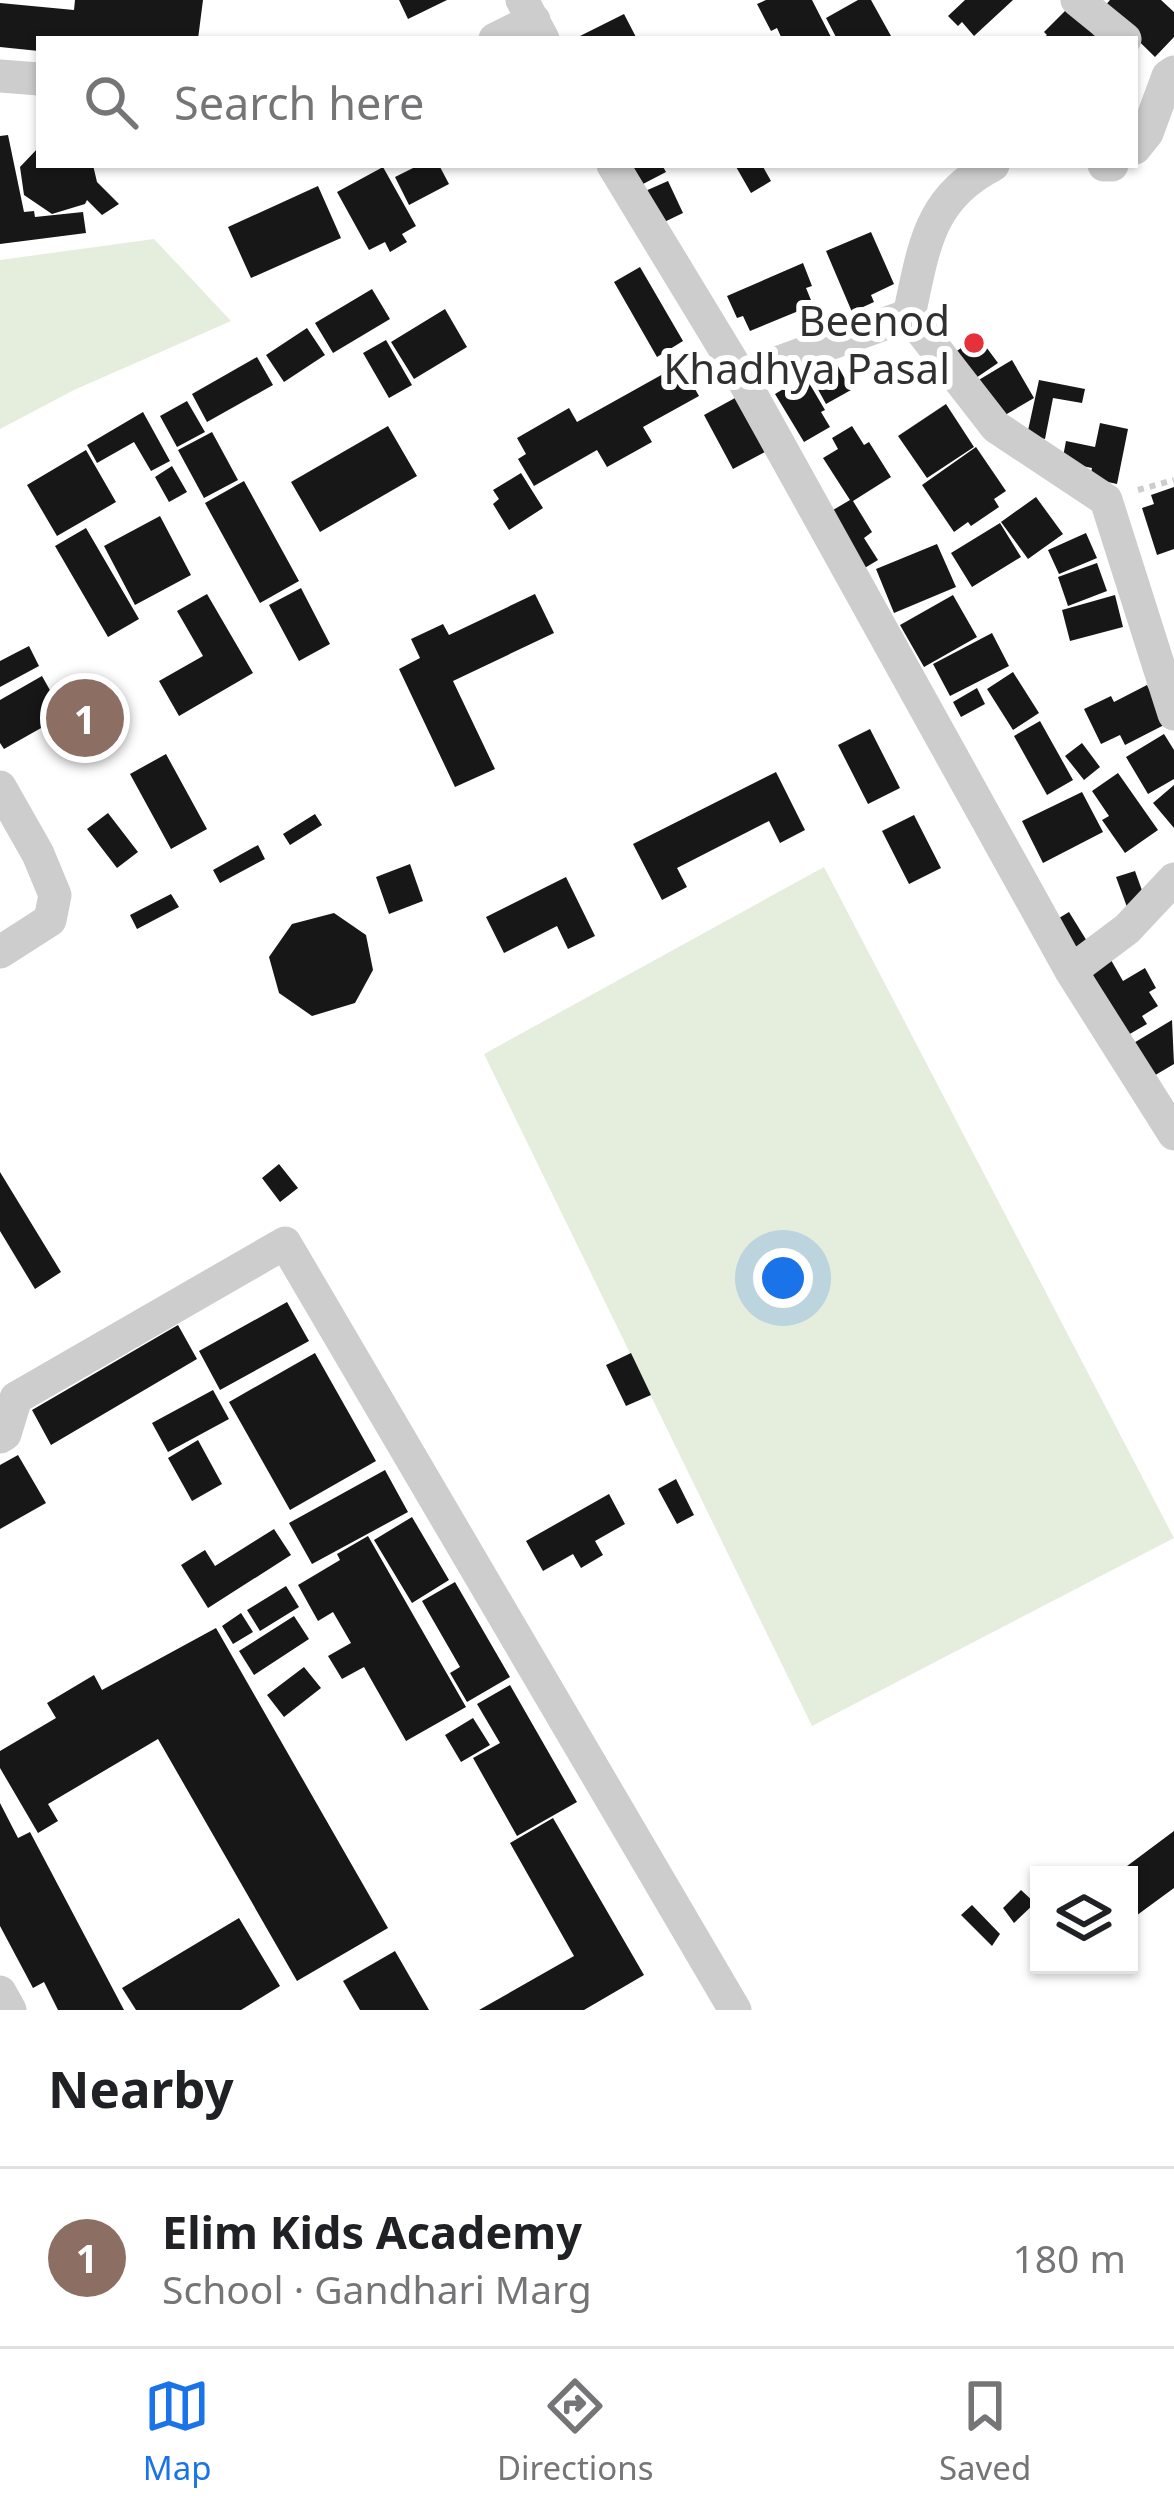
<!DOCTYPE html>
<html lang="en">
<head>
<meta charset="utf-8">
<style>
  body { margin:0; font-family:"Noto Sans",sans-serif; background:#f2f2f2; color:#202124 }
  .controls { position:absolute; right:36px; bottom:36px; display:grid; overflow:hidden; border-radius:0px; box-shadow:0 3px 9px #0004 }
  .controls button { width:108px; height:108px; display:grid; place-items:center; padding:0; border:0; border-bottom:3px solid #e0e0e0; background:#fff; color:#202124; font:60px sans-serif }
  .you { position:absolute; left:783px; top:1278px; width:42px; height:42px; margin:-30px; border:9px solid #fff; border-radius:50%; background:#1a73e8; box-shadow:0 0 0 18px #1a73e833 }
  .badge { display:grid; place-items:center; width:78px; height:78px; border-radius:50%; background:#1a73e8; color:#fff; font-size:39px; font-weight:700 }
  .pin { position:absolute; translate:-50% -50%; border:6px solid #fff; box-shadow:0 3px 12px #0006 }
  .list { margin:0; padding:0; list-style:none }
  h2 { display:flex; justify-content:space-between; align-items:center; height:156px; margin:0; padding:0 48px; font-size:51px }
  h2 small { font-size:39px; font-weight:400; color:#757577 }
  .list li { display:grid; grid-template-columns:78px 1fr auto; gap:36px; align-items:center; box-sizing:border-box; height:180px; padding:0 48px; border-top:3px solid #e0e0e0 }
  .list b { display:block; font-size:45px; white-space:nowrap }
  .list p { margin:0; font-size:39px; white-space:nowrap; color:#757577 }
  .list em { font-size:39px; font-style:normal; color:#757577 }
  .icon { flex:none; width:66px; height:66px; fill:none; stroke:currentColor; stroke-width:2; stroke-linecap:round; stroke-linejoin:round }
  .map { position:relative; flex:none; width:1174px; height:2010px; overflow:hidden }
  .search { position:absolute; background:#fff; box-shadow:0 3px 9px #0004; left:36px; right:36px; top:36px; height:132px; display:flex; align-items:center; gap:30px; box-sizing:border-box; padding:0 42px; border-radius:0px; color:#757577; font-size:45px }
  .sheet { height:336px; background:#fff }
  nav { display:flex; justify-content:space-around; align-items:center; box-sizing:border-box; height:168px; border-top:3px solid #e0e0e0; background:#fff; font-size:33px; color:#757577 }
  nav a { display:grid; justify-items:center; gap:6px }
  nav .on { color:#1a73e8 }
  .map>svg:first-child { display:block }
  .green { fill:#e5eddd }
  .building { fill:#171717 }
  .lines { fill:none; stroke-linecap:round; stroke-linejoin:round }
  .path { stroke:#cdcdcd; stroke-width:6; stroke-dasharray:6 6; stroke-linecap:butt }
  .minor { stroke:#cdcdcd; stroke-width:33 }
  .poi-dot { fill:#e7313a; stroke:#fff; stroke-width:4.5 }
  .labels { text-anchor:middle; dominant-baseline:central; stroke-width:12; stroke-linejoin:round; paint-order:stroke }
  .poi-label { font-size:42px; fill:#303030; stroke:#fff; text-anchor:end }
</style>
</head>
<body>
<div class="map">
<svg width="1174" height="2010" viewBox="0 0 1174 2010">
  <rect width="100%" height="100%" fill="#fff"/>
  <path class="green" d="M154 239 231 321 74 390 0 429V260Z
    M824 867 1174 1538 812 1726 484 1054Z"/>
  <path class="building" d="M75 0H203L198 39H39V51L0 47V3L74 10Z
    M399 0H447L408 19Z
    M766 0H812L832 39H782L777 28 771 31 757 4Z
    M858 0H871L891 36 837 39 826 18Z
    M965 0H1013L974 36 962 22 958 26 948 16Z
    M1110 0H1161L1174 12V37L1155 57 1104 7Z
    M1068 8 1098 39H1042L1047 35 1044 32Z
    M624 14 637 39H574Z
    M8 135 24 212 34 211 35 217 83 212 86 233 0 244V136Z
    M39 147V165H93L97 182 119 204 102 215 87 200 85 204 52 214 24 195 20 167Z
    M419 165H439L449 184 409 205 395 177Z
    M632 165H662L666 172 643 184Z
    M735 165H762L771 181 751 193Z
    M383 167 416 226 402 234 407 242 390 252 385 242 369 250 337 192Z
    M668 181 683 213 658 225 643 192Z
    M318 186 341 238 251 278 228 227Z
    M871 232 894 284 871 295 874 302 852 312 826 251Z
    M803 263 812 286 806 288 813 305 750 331 743 316 737 318 727 296Z
    M640 267 683 341 657 357 614 282Z
    M372 289 390 319 333 353 315 323Z
    M445 309 467 347 414 379 391 342Z
    M307 328 325 355 284 382 266 355Z
    M978 336 998 363 973 380 954 353Z
    M386 340 412 385 389 398 363 353Z
    M257 357 273 385 207 422 192 394Z
    M834 359 851 390 826 404 809 373Z
    M1012 360 1034 398 1000 418 977 381Z
    M681 364 699 396 643 427 652 442 607 467 597 450 534 486 518 459 526 454 517 438 569 408 577 422Z
    M805 376 825 410 821 412 830 427 804 442 775 394Z
    M1039 380 1085 389 1082 403 1053 398 1045 439 1027 435Z
    M735 398 765 452 733 469 704 415Z
    M187 401 205 432 177 447 160 416Z
    M946 404 974 447 927 478 898 436Z
    M143 412 170 461 151 471 134 442 97 463 87 445Z
    M1100 423 1128 429 1117 484 1090 478 1092 468 1062 462 1066 441 1095 447Z
    M388 426 417 476 320 532 291 482Z
    M852 426 864 445 869 442 891 477 853 501 872 532 864 538 878 560 863 569 828 513 850 500 823 458 838 449 832 438Z
    M212 432 238 480 204 498 178 450Z
    M976 447 1006 491 994 499 999 507 971 526 968 522 954 532 922 485Z
    M86 450 116 502 57 536 27 485Z
    M172 466 187 492 169 502 155 477Z
    M521 473 543 508 509 530 493 504 499 499 493 490Z
    M244 481 299 581 260 603 205 503Z
    M1174 487V549L1157 555 1142 508 1154 504 1151 495Z
    M1036 497 1063 534 1028 559 1001 522Z
    M160 516 191 575 135 605 104 546Z
    M1000 523 1021 557 972 587 951 553Z
    M86 528 139 619 108 637 55 546Z
    M1086 533 1097 558 1059 574 1048 550Z
    M937 544 956 587 894 613 876 569Z
    M1097 563 1107 591 1068 606 1058 577Z
    M301 588 330 644 299 661 269 605Z
    M207 594 253 673 179 716 159 681 203 656 177 611Z
    M535 594 554 633 453 681 495 769 455 787 399 669 420 658 411 639 443 624 449 635Z
    M953 595 977 637 924 667 900 625Z
    M1115 595 1123 627 1070 641 1062 610Z
    M992 633 1009 666 950 696 933 664Z
    M29 646 39 666 0 687V661Z
    M1013 672 1039 713 1013 730 987 689Z
    M42 676 64 715 4 749 0 743V700Z
    M1147 685 1166 724 1125 745 1120 735 1101 744 1084 709 1111 696 1114 702Z
    M977 688 985 704 961 717 953 702Z
    M1040 721 1073 780 1047 795 1014 736Z
    M870 729 900 788 868 804 838 745Z
    M1164 734 1174 750V779L1148 794 1126 757Z
    M1082 743 1100 767 1084 780 1065 756Z
    M166 754 207 829 171 849 130 774Z
    M776 772 805 830 780 843 769 821 677 868 687 887 662 900 633 844Z
    M1118 773 1158 830 1125 853 1102 820 1109 816 1092 791Z
    M1174 785V828L1153 803Z
    M1082 792 1103 832 1043 863 1022 821Z
    M108 813 138 852 117 868 87 829Z
    M315 814 322 825 290 845 283 834Z
    M914 815 941 868 909 884 882 831Z
    M258 845 265 859 220 883 213 870Z
    M410 864 423 901 389 914 376 877Z
    M1135 871 1144 896 1127 907 1116 877Z
    M566 877 595 936 568 949 557 926 504 953 486 917Z
    M171 894 179 907 137 929 130 915Z
    M1069 912 1090 946 1074 955 1054 921Z
    M334 913 366 935 373 970 355 1003 312 1016 279 993 269 957 292 924Z
    M1111 960 1123 981 1145 968 1156 988 1149 992 1158 1006 1142 1016 1147 1024 1128 1035 1091 972Z
    M1172 1020 1174 1064 1152 1077 1132 1044Z
    M279 1164 298 1188 280 1202 262 1178Z
    M0 1172 61 1272 35 1289 0 1231Z
    M287 1302 309 1341 220 1390 199 1351Z
    M178 1325 197 1359 51 1445 32 1410Z
    M315 1353 376 1461 290 1510 229 1402Z
    M631 1353 651 1395 626 1406 606 1365Z
    M213 1390 229 1419 168 1452 152 1423Z
    M198 1440 222 1484 192 1501 168 1458Z
    M18 1455 46 1503 0 1529V1465Z
    M385 1470 408 1512 312 1564 289 1523Z
    M676 1479 694 1515 677 1524 658 1489Z
    M609 1494 625 1524 595 1541 603 1555 581 1568 573 1554 543 1571 526 1541Z
    M412 1517 449 1580 412 1603 374 1540Z
    M274 1529 291 1555 208 1608 181 1565 205 1550 215 1566Z
    M368 1536 466 1707 406 1741 364 1667 342 1679 328 1656 351 1643 333 1612 318 1621 298 1585 340 1560 337 1554Z
    M455 1582 510 1677 467 1702 450 1673 460 1667 422 1601Z
    M286 1586 299 1607 260 1631 247 1610Z
    M241 1613 253 1632 233 1644 222 1626Z
    M294 1616 309 1639 254 1675 239 1651Z
    M216 1628 388 1928 297 1981 158 1739 48 1804 58 1821 38 1833 0 1768V1751L56 1718 47 1703 94 1675 102 1690Z
    M304 1667 321 1688 284 1717 267 1695Z
    M510 1685 577 1802 517 1836 473 1758 500 1743 477 1704Z
    M473 1718 490 1745 461 1762 445 1735Z
    M0 1803 18 1838 30 1832 124 2010H58L44 1982 33 1988 0 1926Z
    M553 1818 644 1975 584 2010H479L574 1956 510 1843Z
    M1174 1831V1888L1129 1921V1875H1115Z
    M1021 1890 1035 1903 1014 1923 1003 1908Z
    M972 1905 1000 1934 992 1946 961 1915Z
    M239 1918 280 1986 241 2010H136L122 1988Z
    M395 1951 429 2010H360L343 1981Z"/>
  <g class="lines">
    <path class="path" d="M1138 490 1174 480"/>
    <path class="minor" d="M522 0 543 39
      M1077 0 1125 39
      M495 39 534 20
      M0 76 39 79
      M1135 148 1147 133 1168 76 1174 72
      M613 165 741 376 1071 971 1174 1134
      M1104 165H1112
      M909 315C924 249 927 199 993 165
      M741 376 909 315 996 427 1106 500 1174 714
      M0 787 38 854 55 895 50 920 0 952
      M1071 971 1127 929 1174 879
      M0 1437 5 1434 16 1398 285 1243 735 2010
      M0 1992 10 2010"/>
  </g>
  <circle class="poi-dot" cx="974" cy="343" r="12"/>
  <g class="labels">
    <g class="poi-label">
      <text x="950" y="319">Beenod<tspan x="950" dy="48">Khadhya Pasal</tspan></text>
    </g>
  </g>
</svg>
<div class="controls">
<button><svg class="icon" aria-label="layers" viewBox="0 0 24 24"><path d="M12 4l9 5-9 5-9-5zM3 14l9 5 9-5"/></svg></button>
</div>
<div class="you"></div>
<div class="pin badge" style="left:85px;top:718px;background:#8d6e63">1</div>
<div class="search"><svg class="icon" aria-label="search" viewBox="0 0 24 24"><circle cx="10" cy="10" r="6"/><path d="M15 15l6 6"/></svg>Search here</div>
</div>
<section class="sheet">
<h2>Nearby<small></small></h2>
<ul class="list">
<li><span class="badge" style="background:#8d6e63">1</span><div><b>Elim Kids Academy</b><p>School · Gandhari Marg</p></div><em>180 m</em></li>
</ul>
</section>
<nav>
<a class="on"><svg class="icon" aria-label="map" viewBox="0 0 24 24"><path d="M3 6l6-2 6 2 6-2v14l-6 2-6-2-6 2zM9 4v14M15 6v14"/></svg>Map</a>
<a><svg class="icon" aria-label="directions" viewBox="0 0 24 24"><path d="M12 3l9 9-9 9-9-9zM9 14v-3h6M13 9l2 2-2 2"/></svg>Directions</a>
<a><svg class="icon" aria-label="saved" viewBox="0 0 24 24"><path d="M7 4h10v16l-5-4-5 4z"/></svg>Saved</a>
</nav>
</body>
</html>
